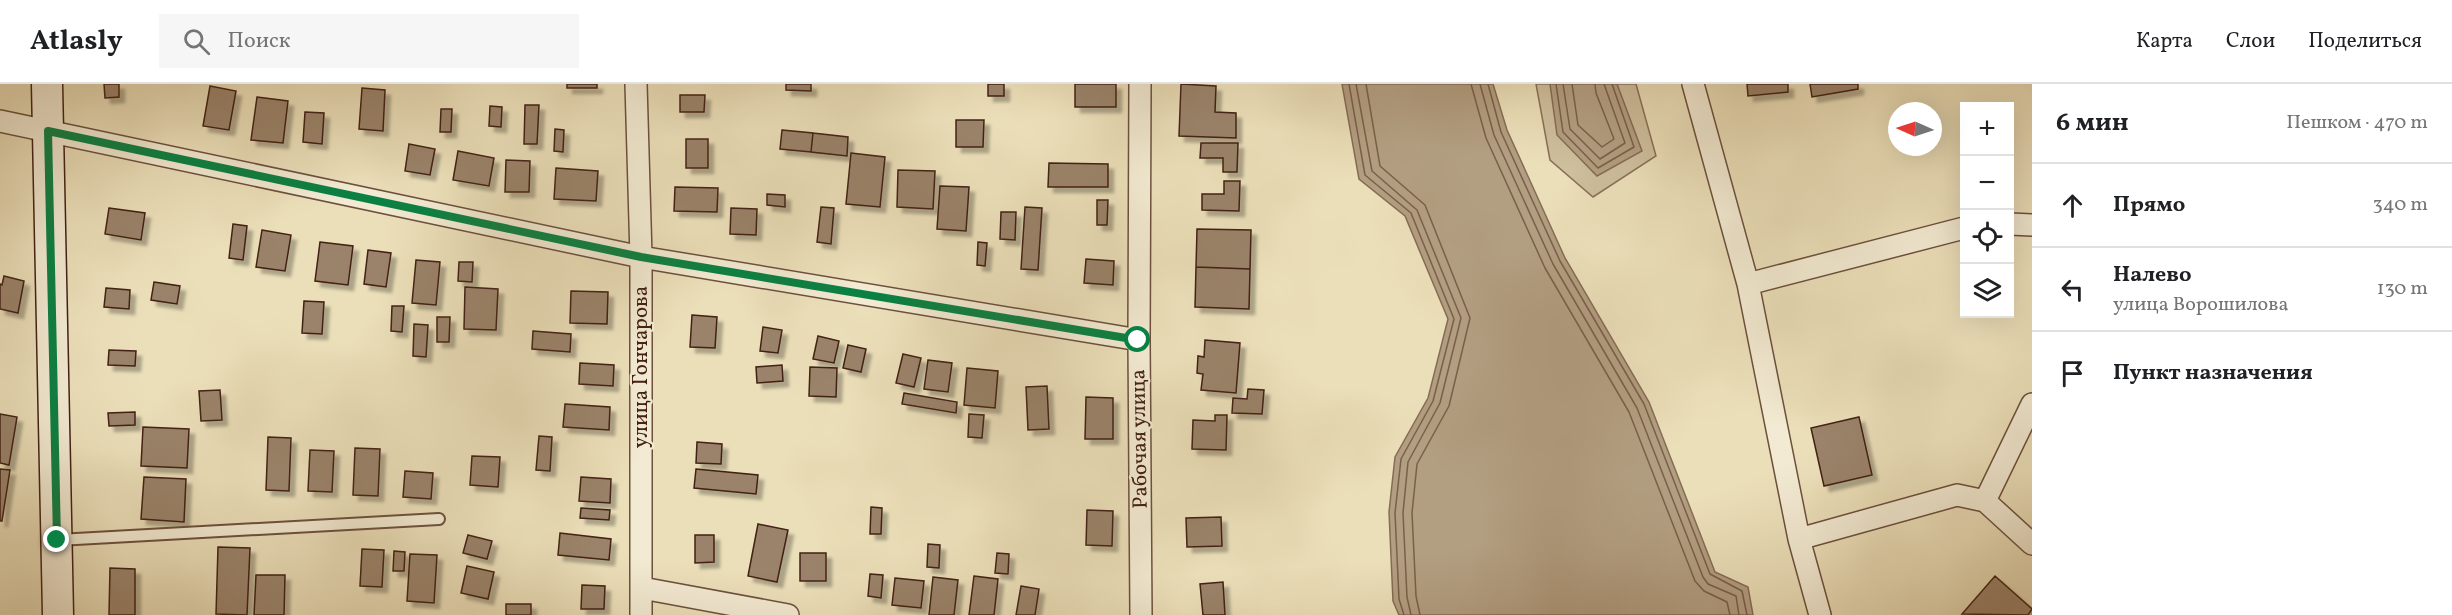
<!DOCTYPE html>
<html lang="ru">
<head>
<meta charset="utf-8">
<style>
  body { margin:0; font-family:Vollkorn,serif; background:#f6f6f6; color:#202124 }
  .controls { position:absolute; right:18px; top:18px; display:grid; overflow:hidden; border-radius:0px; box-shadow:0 6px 24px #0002 }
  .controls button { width:54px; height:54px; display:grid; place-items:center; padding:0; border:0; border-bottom:2px solid #e0e0e0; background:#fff; color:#202124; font:30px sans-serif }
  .compass { position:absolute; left:1888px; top:18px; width:54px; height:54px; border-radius:50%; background:#fff; box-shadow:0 6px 24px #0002; rotate:273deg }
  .stop { position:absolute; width:18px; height:18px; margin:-14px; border:4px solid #0b8043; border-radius:50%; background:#fff }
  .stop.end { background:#0b8043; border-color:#fff; box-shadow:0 2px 6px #0008 }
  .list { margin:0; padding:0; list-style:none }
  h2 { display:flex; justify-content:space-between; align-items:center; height:78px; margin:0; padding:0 24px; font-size:26px }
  h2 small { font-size:20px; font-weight:400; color:#757577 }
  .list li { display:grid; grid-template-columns:39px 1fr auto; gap:18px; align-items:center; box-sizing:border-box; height:84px; padding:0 24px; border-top:2px solid #e0e0e0 }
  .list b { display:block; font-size:22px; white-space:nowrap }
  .list p { margin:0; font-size:20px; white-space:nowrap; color:#757577 }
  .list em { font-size:20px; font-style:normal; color:#757577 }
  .icon { flex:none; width:33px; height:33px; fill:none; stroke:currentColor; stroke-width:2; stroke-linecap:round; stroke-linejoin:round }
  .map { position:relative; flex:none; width:2032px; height:531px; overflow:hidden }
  header { display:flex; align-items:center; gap:36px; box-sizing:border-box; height:84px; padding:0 30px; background:#fff; border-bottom:2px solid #e0e0e0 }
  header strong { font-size:28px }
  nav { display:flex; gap:33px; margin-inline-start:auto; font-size:21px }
  .search { width:420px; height:54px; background:#f6f6f6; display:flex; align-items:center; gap:15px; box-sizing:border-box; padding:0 21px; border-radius:0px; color:#757577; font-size:22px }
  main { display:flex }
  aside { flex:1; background:#fff }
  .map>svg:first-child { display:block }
  .green { fill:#cebf9d; stroke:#887058; stroke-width:1.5 }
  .water { fill:#b29e81; stroke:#866c55; stroke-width:1.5 }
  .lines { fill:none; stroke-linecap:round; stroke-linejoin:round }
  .shore { stroke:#7a5f4a; stroke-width:1.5 }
  .building { fill:#9a836a; stroke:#432014; stroke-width:1.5; filter:url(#shadow) }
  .lane-casing { stroke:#6d503d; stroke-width:14 }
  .street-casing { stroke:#6d503d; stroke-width:24 }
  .secondary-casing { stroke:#432014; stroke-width:33 }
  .lane { stroke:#f2ead2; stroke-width:10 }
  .street { stroke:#f2ead2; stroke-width:21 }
  .secondary { stroke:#f2ead2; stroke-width:30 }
  .route { stroke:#0b8043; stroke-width:8 }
  .labels { text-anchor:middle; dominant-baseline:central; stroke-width:4.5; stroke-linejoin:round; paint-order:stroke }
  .street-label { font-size:21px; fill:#432014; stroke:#f2ead2 }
</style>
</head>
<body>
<header>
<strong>Atlasly</strong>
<div class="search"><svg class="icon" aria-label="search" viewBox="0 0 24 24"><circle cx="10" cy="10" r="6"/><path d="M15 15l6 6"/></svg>Поиск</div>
<nav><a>Карта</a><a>Слои</a><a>Поделиться</a></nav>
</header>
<main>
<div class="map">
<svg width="2032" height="531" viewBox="0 0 2032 531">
  <defs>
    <filter id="shadow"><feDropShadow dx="5.5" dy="5.5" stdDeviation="1.5" flood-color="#0004"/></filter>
  </defs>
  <rect width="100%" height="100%" fill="#ebdfb9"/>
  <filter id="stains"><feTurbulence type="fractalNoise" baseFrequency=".00333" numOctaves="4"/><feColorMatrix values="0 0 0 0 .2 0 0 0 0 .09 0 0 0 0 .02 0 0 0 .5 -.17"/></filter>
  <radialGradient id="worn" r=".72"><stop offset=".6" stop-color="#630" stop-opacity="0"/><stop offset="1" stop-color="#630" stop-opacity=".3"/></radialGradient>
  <path class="green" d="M1536 0H1636L1656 72 1593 113 1550 76Z"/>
  <path class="water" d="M1342 0H1493L1507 46 1565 174 1649 318 1715 488 1748 503 1753 531H1399L1393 517 1389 428 1395 373 1428 314 1448 235 1405 132 1359 95Z
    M1550 0H1617L1642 67 1597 92 1557 51Z"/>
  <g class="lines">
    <path class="shore" d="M1349 0 1365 91 1411 129 1454 235 1433 317 1401 375 1395 429 1399 515 1404 531
      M1356 0 1372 87 1417 126 1461 234 1440 319 1408 378 1403 429 1407 513 1411 531
      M1366 0 1380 82 1425 121 1470 234 1449 322 1417 380 1412 429 1416 512 1420 531
      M1471 0 1486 54 1545 184 1629 328 1695 497 1704 507 1727 518 1730 531
      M1480 0 1494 51 1553 180 1637 324 1703 493 1708 500 1736 512 1739 531
      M1488 0 1501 48 1560 177 1644 320 1710 490 1742 507 1747 531
      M1556 0 1563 48 1598 84 1634 63 1612 0
      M1563 0 1570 45 1600 75 1625 59 1604 0
      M1572 0 1578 41 1602 63 1614 55 1596 9 1595 0"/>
  </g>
  <path class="building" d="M104 0H119V13L105 14Z
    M567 0H597V4H567Z
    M786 0H811V7L786 6Z
    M988 0H1004V12H988Z
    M1075 0H1116V23H1075Z
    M1181 0 1216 2 1215 28 1236 29V54L1179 52Z
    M1747 0H1788V8L1748 12Z
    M1810 0H1858V5L1812 13Z
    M210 2 236 7 229 46 203 42Z
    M362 4 385 6 383 47 359 45Z
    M680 11H705L704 28H680Z
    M257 13 288 17 283 59 251 56Z
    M525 21H539L537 60H524Z
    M490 22 502 23 501 43 489 42Z
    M441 25H452L451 48H440Z
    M305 28 324 29 322 60 303 58Z
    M956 36H984L983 63H956Z
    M555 45 564 46 563 68 554 67Z
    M782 46 813 49 811 68 780 65Z
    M813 49 848 53 847 72 811 68Z
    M686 55H708V84H686Z
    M1201 59H1238L1237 88H1223V74H1200Z
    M409 60 435 65 430 91 405 87Z
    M458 67 494 74 489 102 453 96Z
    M851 69 885 73 880 123 846 120Z
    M506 76 530 77 529 108H505Z
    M1049 79 1108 80V103H1048Z
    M556 84 598 87 596 117 554 115Z
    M898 86 935 87 933 125 897 123Z
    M1224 97H1240L1239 127 1202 126V110H1224Z
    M940 102 969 103 966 147 937 145Z
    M675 103 718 104 717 128 674 127Z
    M767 110 785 111V123L767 121Z
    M1097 116H1108L1107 141H1097Z
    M821 123 834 124 831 160 817 158Z
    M1025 123 1042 124 1038 186 1021 185Z
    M109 124 145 129 141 156 105 150Z
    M731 124 757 125 756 151 730 150Z
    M1001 128H1016L1015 156 1000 155Z
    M233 140 247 142 243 176 229 174Z
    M1197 145 1251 146 1250 185 1196 183Z
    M262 146 291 151 285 187 256 183Z
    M320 158 353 162 348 201 315 197Z
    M978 158 987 159 985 182 977 181Z
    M368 166 391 169 386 203 364 200Z
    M1086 175 1114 177 1113 201 1084 199Z
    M416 176 440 178 436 221 412 219Z
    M459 178H473L472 198 458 197Z
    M1196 183 1250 185 1249 225 1195 223Z
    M4 192 24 197 18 229 0 225V200L2 201Z
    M154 198 180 202 177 220 151 216Z
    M465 203 498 205 496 246 464 245Z
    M106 204 130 206 129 225 104 223Z
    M571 207 608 208 607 240 570 239Z
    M304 217 324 218 322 250 302 249Z
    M392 222H404L402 248 391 247Z
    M692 231 717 233 715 264 690 263Z
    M437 233H450L449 258H437Z
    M414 240 428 241 426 273 413 272Z
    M763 243 782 246 778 269 760 267Z
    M533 247 571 250 570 268 532 265Z
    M818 252 839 257 834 279 813 275Z
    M1205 256 1240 259 1236 309 1201 306 1203 290 1197 289 1198 272 1204 273Z
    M848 261 866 265 861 288 843 284Z
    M109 266 136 267 135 282 108 281Z
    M903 270 921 274 914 303 896 299Z
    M928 276 952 279 948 308 924 305Z
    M580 279 614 281 613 302 579 300Z
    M782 281 783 297 757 299 756 283Z
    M810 283 837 284 836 313 809 312Z
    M967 284 998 287 995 324 964 321Z
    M1047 302 1049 345 1028 346 1026 303Z
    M1248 305 1264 306 1262 330 1232 329 1233 314 1247 315Z
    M220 306 222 336 201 337 199 307Z
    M904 309 957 318 956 329 902 320Z
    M1086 313 1113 314V355H1085Z
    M565 320 610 323 609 346 563 343Z
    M135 328V341L109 342 108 329Z
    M0 330 17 333 9 381 0 379Z
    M969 330 984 331 982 354 968 353Z
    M1215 331H1227L1226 366 1192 365 1193 336 1215 337Z
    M1859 333 1872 391 1824 402 1811 344Z
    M143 343 189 345 187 384 141 382Z
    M539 352 552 353 550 387 536 386Z
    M268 353 291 354 289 407 266 406Z
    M697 358 722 360 721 380 696 379Z
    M355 364 380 365 378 412 353 411Z
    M310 366 334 367 332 408 308 407Z
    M472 372 500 373 498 403 470 401Z
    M0 385 10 386 2 437H0Z
    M696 385 758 391 756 410 694 404Z
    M405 387 433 389 431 415 403 413Z
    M144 393 186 395 184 438 141 435Z
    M581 393 611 395 610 419 579 417Z
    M871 423 882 424 881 450H870Z
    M581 424 610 426 609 436 580 434Z
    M1087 426 1113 427 1112 462 1086 461Z
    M1221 433 1222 462 1187 463 1186 434Z
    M758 440 788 446 777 498 748 492Z
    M560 449 611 455 609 476 558 471Z
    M468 451 492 457 487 475 463 469Z
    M695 451H714V478L695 479Z
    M928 460 940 461 939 484 927 483Z
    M218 463 250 464 247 531 216 530Z
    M362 465 384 466 382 503 360 502Z
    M394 467 405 468 404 487H393Z
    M800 469H826V497H800Z
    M997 469 1009 470 1008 490 995 489Z
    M410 470 437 471 434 519 407 517Z
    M467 482 494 488 488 515 461 509Z
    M110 484 135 485V531H109Z
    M870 490 883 491 881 514 868 512Z
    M256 491H285L284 531H254Z
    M974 492 998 495 994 531H969Z
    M1995 492 2032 525 2028 531 1962 530Z
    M933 493 958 496 954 531H929Z
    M895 494 924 497 921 524 892 521Z
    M1223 498 1225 531H1203L1200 500Z
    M582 501 605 502 604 525H581Z
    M1021 502 1039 505 1035 531H1016Z
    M506 520H531V531H506Z"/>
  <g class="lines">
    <defs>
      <path id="lane" d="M58 456 439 435"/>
      <path id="street" d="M636 0 641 173V531
        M1140 0 1139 256 1141 531
        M1693 0 1748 200 1799 455 1820 531
        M0 37 641 173 1139 256
        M2010 140 2032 141
        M1748 200 1964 144
        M1985 417 2032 320
        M1799 455 1957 411 1985 417 2032 460
        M642 504 788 531"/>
      <path id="secondary" d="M47 0 58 531"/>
    </defs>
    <use href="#lane" class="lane-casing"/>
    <use href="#street" class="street-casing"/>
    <use href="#secondary" class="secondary-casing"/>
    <use href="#lane" class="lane"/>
    <use href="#street" class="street"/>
    <use href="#secondary" class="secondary"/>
  </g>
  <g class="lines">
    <path class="route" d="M57 456 48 47 641 173 1138 256"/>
  </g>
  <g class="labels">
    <g class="street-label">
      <text transform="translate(641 283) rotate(-90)">улица Гончарова</text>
      <text transform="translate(1140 355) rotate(-91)">Рабочая улица</text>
    </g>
  </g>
  <rect width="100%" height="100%" filter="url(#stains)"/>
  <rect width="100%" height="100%" fill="url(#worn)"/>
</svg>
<div class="controls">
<button>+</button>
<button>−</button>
<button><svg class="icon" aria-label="locate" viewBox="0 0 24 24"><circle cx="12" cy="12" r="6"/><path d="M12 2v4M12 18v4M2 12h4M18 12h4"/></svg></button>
<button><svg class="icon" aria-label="layers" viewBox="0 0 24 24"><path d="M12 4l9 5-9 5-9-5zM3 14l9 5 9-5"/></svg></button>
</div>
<svg class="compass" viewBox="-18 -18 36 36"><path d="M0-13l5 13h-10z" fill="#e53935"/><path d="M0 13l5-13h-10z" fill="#757577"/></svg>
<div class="stop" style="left:1138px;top:256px"></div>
<div class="stop end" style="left:57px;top:456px"></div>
</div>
<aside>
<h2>6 мин<small>Пешком · 470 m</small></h2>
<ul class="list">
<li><svg class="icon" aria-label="ahead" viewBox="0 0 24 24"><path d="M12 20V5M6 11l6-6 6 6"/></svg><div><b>Прямо</b></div><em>340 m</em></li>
<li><svg class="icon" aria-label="left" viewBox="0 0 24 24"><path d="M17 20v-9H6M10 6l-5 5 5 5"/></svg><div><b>Налево</b><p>улица Ворошилова</p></div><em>130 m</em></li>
<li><svg class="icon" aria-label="arrive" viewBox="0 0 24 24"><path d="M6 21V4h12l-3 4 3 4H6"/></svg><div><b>Пункт назначения</b></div></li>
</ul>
</aside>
</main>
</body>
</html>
